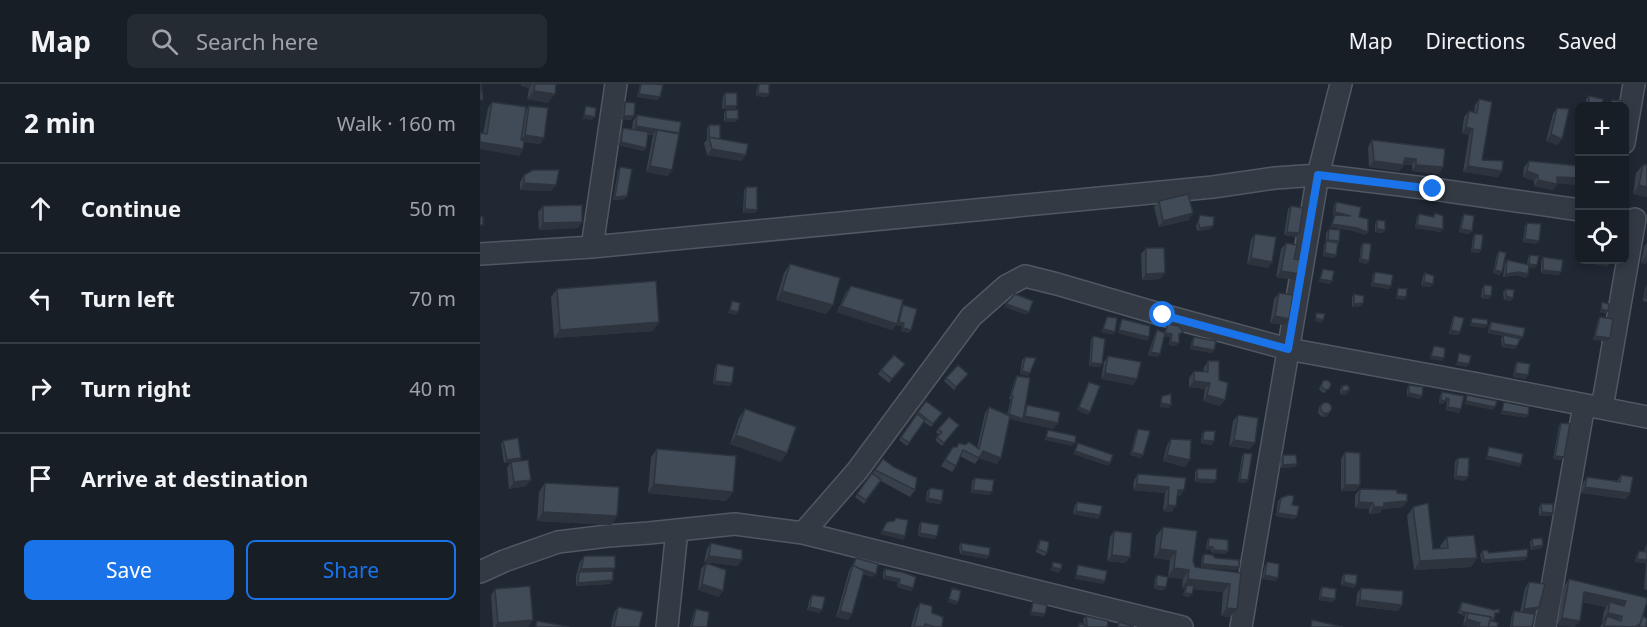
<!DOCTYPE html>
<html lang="en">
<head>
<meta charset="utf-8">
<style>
  body { margin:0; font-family:"Noto Sans",sans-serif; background:#252b32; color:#f1f3f6 }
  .controls { position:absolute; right:18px; top:18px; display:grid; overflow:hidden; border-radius:9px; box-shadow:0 3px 9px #0003 }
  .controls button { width:54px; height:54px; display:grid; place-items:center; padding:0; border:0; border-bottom:2px solid #363c43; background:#181e26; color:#f1f3f6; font:30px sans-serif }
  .stop { position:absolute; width:18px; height:18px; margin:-14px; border:4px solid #1a73e8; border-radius:50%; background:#fff }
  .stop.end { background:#1a73e8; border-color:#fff; box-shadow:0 2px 6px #0008 }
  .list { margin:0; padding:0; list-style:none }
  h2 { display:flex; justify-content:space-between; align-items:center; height:78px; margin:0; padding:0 24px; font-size:26px }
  h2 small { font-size:20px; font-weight:400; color:#9fa2a7 }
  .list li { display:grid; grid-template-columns:39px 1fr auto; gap:18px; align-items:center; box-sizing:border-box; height:90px; padding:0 24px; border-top:2px solid #363c43 }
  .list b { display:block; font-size:22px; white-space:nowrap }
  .list em { font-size:20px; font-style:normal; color:#9fa2a7 }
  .actions { display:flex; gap:12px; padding:18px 24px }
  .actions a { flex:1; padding:14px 0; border:2px solid #1a73e8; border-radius:9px; text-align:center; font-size:21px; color:#1a73e8 }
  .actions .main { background:#1a73e8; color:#fff }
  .icon { flex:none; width:33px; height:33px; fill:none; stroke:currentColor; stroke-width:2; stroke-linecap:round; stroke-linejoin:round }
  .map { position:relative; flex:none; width:1167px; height:543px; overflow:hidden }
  header { display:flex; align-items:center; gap:36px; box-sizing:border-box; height:84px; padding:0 30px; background:#181e26; border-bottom:2px solid #363c43 }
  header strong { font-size:28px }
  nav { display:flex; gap:33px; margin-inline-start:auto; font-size:21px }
  .search { width:420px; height:54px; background:#252b32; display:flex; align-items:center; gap:15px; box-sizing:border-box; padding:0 21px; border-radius:9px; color:#9fa2a7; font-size:22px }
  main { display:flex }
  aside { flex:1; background:#181e26 }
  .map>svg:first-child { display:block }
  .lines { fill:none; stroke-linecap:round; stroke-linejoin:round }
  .minor-casing { stroke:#505863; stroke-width:24 }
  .minor { stroke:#333a44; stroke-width:21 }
  .wall { fill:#38404c }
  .shaded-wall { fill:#2e343e }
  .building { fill:#414b58; stroke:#2e343e; stroke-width:1.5 }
  .route { stroke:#1a73e8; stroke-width:8 }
</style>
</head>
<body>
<header>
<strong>Map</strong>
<div class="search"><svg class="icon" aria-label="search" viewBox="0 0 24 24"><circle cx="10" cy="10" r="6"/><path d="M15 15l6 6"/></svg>Search here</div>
<nav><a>Map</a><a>Directions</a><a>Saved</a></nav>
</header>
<main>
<aside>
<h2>2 min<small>Walk · 160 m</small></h2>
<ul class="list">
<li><svg class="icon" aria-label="ahead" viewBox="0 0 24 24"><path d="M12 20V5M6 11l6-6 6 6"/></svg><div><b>Continue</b></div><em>50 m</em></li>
<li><svg class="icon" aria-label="left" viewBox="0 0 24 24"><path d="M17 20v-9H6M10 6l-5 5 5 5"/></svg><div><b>Turn left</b></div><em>70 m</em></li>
<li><svg class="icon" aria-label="right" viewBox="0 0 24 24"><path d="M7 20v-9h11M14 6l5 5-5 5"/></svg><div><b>Turn right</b></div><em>40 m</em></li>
<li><svg class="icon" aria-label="arrive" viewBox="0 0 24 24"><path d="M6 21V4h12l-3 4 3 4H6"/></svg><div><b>Arrive at destination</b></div></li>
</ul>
<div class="actions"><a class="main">Save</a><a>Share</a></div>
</aside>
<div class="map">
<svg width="1167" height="543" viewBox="0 0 1167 543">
  <rect width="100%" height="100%" fill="#202833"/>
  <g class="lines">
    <defs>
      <path id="minor" d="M1144 59 1154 0
        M112 163 136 0
        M0 170 112 163 733 103 795 94 838 91 953 105 1100 126
        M1122 324 1155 135
        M323 449 702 543
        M0 488 24 477 78 458 128 452 169 449 255 440 323 449 377 387 491 233 526 202 545 192 577 200 683 231 808 265 993 299 1167 333
        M187 543 197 446
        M761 543 838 91 861 0
        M1065 543 1104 321"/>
    </defs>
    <use href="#minor" class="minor-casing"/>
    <use href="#minor" class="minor"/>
  </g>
  <path class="wall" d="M41 0H76L68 19 47 15 49 4 41 2Z
    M160 0H175L178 16 157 13Z
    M279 0 289 10 286 13 276 12 277 3Z
    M245 9 255 25H242L243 12Z
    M1109 12 1122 22H1107L1106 15Z
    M999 15 1002 76 1018 93 983 88 989 51 982 49 984 33 989 27 994 28 995 21Z
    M12 18 45 27 49 22 64 54 60 60 44 58 43 65 39 72 3 50 8 24Z
    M145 18 154 32 151 36 141 35 143 21Z
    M1077 24 1078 61 1066 57 1073 30Z
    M246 26 256 38H244V29Z
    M157 31 198 50 188 92 166 88 173 51H168L164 67 138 61 141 47 143 44 152 45 153 37Z
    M229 41 240 55 262 77 227 71 224 59 227 56V44Z
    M892 56 963 83 959 90 932 87V81H924L919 87 889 83 888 63Z
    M1049 77 1100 82V99L1098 101 1077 99 1073 106 1054 102V97L1043 93 1044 83Z
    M1163 81H1167V113L1153 110 1156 89Z
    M140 83 145 115 133 116 138 86Z
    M44 91 76 101 71 107 40 106V98Z
    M266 103 277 126 275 129H263L264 106Z
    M679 117 709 136 679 143 674 123Z
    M856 118 879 133 888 148 885 151 874 147 850 143 855 132 853 131 854 121Z
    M63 122 102 138 98 144 59 146 58 128Z
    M811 122 819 149 817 153 804 151 808 125Z
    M955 129 961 148 935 144 937 133 939 130 953 132Z
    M984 130 992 147 989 150 979 148 982 133Z
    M720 131 731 145 717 147 716 142Z
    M897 136 905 146 902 149 895 148V140Z
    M1047 139 1056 160 1043 158 1045 142Z
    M849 145 859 157 858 160 856 171 854 174 843 172 844 161 846 158V149Z
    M775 150 792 178 788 184 767 180 771 156Z
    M995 150 1001 166 999 169 991 168 993 153Z
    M806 159 820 190 816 196 796 193 801 165Z
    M883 159 889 177 886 180 879 178 881 162Z
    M1167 159V180L1161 179 1164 163Z
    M666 164 680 195 662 196 661 170Z
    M1019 167 1022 188 1020 191 1013 189 1017 170Z
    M1050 171 1055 184 1049 183 1048 190 1046 194 1037 191 1023 193 1025 179 1027 176 1047 181 1048 174Z
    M1063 173 1079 191 1061 189V177Z
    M310 180 353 221 346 230 296 216 304 189Z
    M895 188 911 202 909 205 891 202 893 191Z
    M945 189 951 203 941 202 943 192Z
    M1004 201 1009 215 1001 214 1002 205Z
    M1167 201V218L1163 217 1165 204Z
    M371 202 421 224 423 221 431 246 428 249 421 247 422 242 416 241 412 246 357 228 366 208Z
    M77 205 173 247 74 254 71 213Z
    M1026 205 1031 217 1024 216 1023 208Z
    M799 209 809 235 805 241 790 239 794 215Z
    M874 210 883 219 881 222 872 223V213Z
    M974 232 980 248 978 251 969 250 972 235Z
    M1120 233 1130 254 1127 257 1113 256 1118 236Z
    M1011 238 1041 256H1039L1035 265 1022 263 1021 254 1023 252 1008 249 1009 241Z
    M688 240 703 248 699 252 696 262 689 261 690 253 684 252 678 273 668 271 675 249 677 246 684 248Z
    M613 252 620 283 609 282 611 255Z
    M714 253 734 266 732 269 710 265 712 256Z
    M628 272 657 295 653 301 621 295 624 278Z
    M545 273 548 292 540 290 542 276Z
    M728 277 740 322 723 317 725 305 709 303V294L714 287 723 288 724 283Z
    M1037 278 1046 295 1033 293 1035 281Z
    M237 280 252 299 250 302 233 300 235 284Z
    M425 280 409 299 398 290 401 286Z
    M488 290 474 306 464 297 466 294Z
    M537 292 545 325 547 321 578 339 573 345 530 334 517 380 499 374 495 380 480 372 476 382 472 388 461 382 473 363H476L479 359 497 364 505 329 509 323 527 331 531 315H529L535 295Z
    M843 297 846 308 843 309 839 305Z
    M609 298 610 328 608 331 597 326 607 301Z
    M929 301 942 312 940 315 927 312V305Z
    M862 302 869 306 867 310 861 311 860 306Z
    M962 308 984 312 979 329 966 326 967 318 965 317 963 320 959 319 960 311Z
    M841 320 849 330 846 333H842L838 329 839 323Z
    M265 325 301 378 250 360 259 334Z
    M438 328 462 329 451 343 444 338 427 362 419 356 436 331H435Z
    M758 331 775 359 770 365 749 362 753 337Z
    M1081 339 1082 376 1073 375 1079 342Z
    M477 344 462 362 455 356 459 351 456 348 458 345Z
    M658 345 663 371 661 374 650 371 656 348Z
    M724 347 732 361 721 359 722 350Z
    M691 355 705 383 683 377 687 361Z
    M23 357 41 374 39 377 46 402 29 405 27 384 31 378 24 379 21 360Z
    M177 365 253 408 246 417 168 409 171 373Z
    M865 368 880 401 876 407H861V375Z
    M764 369 766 399 758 398 762 372Z
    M803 371 817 380 815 383 801 384 800 374Z
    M978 374 985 397 974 395 975 377Z
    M403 375 435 406 430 413 401 397 384 420 375 413Z
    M717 385 736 396 734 399 715 398V388Z
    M658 390 706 394 700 412H697L692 428 683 427 685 409 653 406 654 396Z
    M1141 391 1150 409 1146 415 1101 409 1103 399 1107 393 1137 397Z
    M495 394 512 408 510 411 491 409 492 397Z
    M65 399 137 432 131 441 57 437 59 408Z
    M450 404 462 417 460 420 446 418 447 407Z
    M880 405 917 409 927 417 923 423 902 425 900 429 889 430V425L875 424V411Z
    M801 414 812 421 817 432 814 435 796 432 798 417Z
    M597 418 620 431 618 435 593 430 595 421Z
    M1061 420 1073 429 1071 432H1059V424Z
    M933 423 953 465H961L960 462 967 453 997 474 991 483 934 486 927 432Z
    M441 438 455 455 438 452 439 441Z
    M683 443 713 477 715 483 761 489 750 533 741 532 743 508 713 505 712 510 710 513 703 512 705 504H702L703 495 688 493 690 476 674 474 676 452Z
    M634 447 650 473 645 479 627 477 630 453Z
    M729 454 746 470 732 469 731 466H726L727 457Z
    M1052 455 1063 461 1061 464 1051 466 1050 458Z
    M560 456 567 469 564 472 556 468 558 459Z
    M231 459 258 482 224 478 227 465Z
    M481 459 507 475 480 470 479 462Z
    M1167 460V506L1164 505 1166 479 1155 478 1157 470 1159 467 1164 468 1165 464Z
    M1002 467 1009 469 1047 473 1045 476 1002 479 1000 470Z
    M724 470 735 474 759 483 756 486 721 483 722 473Z
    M104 472 133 487 130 500 96 502V492L100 478Z
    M376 474 393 493 383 490 372 530 368 536 356 533 369 487Z
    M787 478 796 497 782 495 785 481Z
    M226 479 239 513 218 506 221 485Z
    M405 485 433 504 431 507 417 503 418 498 403 495V488Z
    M864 490 876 501 874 504 861 501 862 493Z
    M677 491 686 503 684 506 674 505 675 495Z
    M1089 495 1167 514 1163 532 1166 543H1120L1123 538 1122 537 1124 527 1126 523 1102 518 1077 543 1083 504Z
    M1049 498 1059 523 1054 529H1050L1052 543H1030L1032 530 1034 527 1040 528 1045 504Z
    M842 503 855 515 853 518 839 516 840 506Z
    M881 504 922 521 918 527 876 522 877 510Z
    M15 505 48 543H13L11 511Z
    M332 511 342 526 340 529 327 526 330 514Z
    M982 518 1017 532H1015L1013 537 1017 543H989L983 541 984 535 985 532 978 529 980 521Z
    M440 519 452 529 462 543H431L436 525Z
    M138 523 159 543H131L134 529Z
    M216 525 227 543H210L214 528Z
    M606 532 627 543H597L600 539 604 541 603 535Z"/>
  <path class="shaded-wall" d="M42 0H52L49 4 41 2Z
    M54 7 75 10 68 19 47 15Z
    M278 9 289 10 286 13 276 12Z
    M159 10 180 13 178 16 157 13Z
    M245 22H257L255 25H242Z
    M104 31 115 33 112 36 102 35Z
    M144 32H154L151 36 141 35Z
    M246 35H258L256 38H244Z
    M156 42 199 49 195 55 177 46 173 51 152 48Z
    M986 43 993 45 989 51 982 49Z
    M1071 50 1082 55 1078 61 1066 57Z
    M45 51 64 54 60 60 41 57Z
    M0 58 43 65 39 72 0 65Z
    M141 58 166 64 164 67 138 61Z
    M232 65 266 71 262 77 227 71Z
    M925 74 936 75 932 81H921Z
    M894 77 923 81 919 87 889 83Z
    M936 81 963 83 959 90 932 87Z
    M170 82 192 86 188 92 166 88Z
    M988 82 1022 87 1018 93 983 88Z
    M1047 87 1058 91 1054 97 1043 93Z
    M1077 93 1100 94V99L1098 101 1073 99Z
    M1058 96 1077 100 1073 106 1054 102Z
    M44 99 76 101 71 107 40 106Z
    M1159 101 1167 103V113L1153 110Z
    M147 112 145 115 133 116 135 113Z
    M265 125 277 126 275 129H263Z
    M855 128 871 132 869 135 853 131Z
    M713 129 709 136 679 143 683 137Z
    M102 138 98 144 59 146 63 139Z
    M852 140 877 144 888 148 885 151 874 147 850 143Z
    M937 141 963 145 961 148 935 144Z
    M733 142 731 145 717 147 720 144Z
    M897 145 905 146 902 149 895 148Z
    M981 145 992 147 989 150 979 148Z
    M807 148 819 149 817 153 804 151Z
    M1045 155 1059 157 1056 160 1043 158Z
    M993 165 1001 166 999 169 991 168Z
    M845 169 856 171 854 174 843 172Z
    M1167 171V180L1161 179Z
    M771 174 792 178 788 184 767 180Z
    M881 175 889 177 886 180 879 178Z
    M1120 176H1124L1132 177 1127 183 1116 181Z
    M1049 180 1057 181 1055 184 1047 183Z
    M1015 186 1022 188 1020 191 1013 189Z
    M1063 186 1081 188 1079 191 1061 189Z
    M801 187 820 190 816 196 796 193Z
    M1039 188 1048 190 1046 194 1037 191 1023 193 1026 190Z
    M685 189 680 195 662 196 666 190Z
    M840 195 852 197 850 200 838 198Z
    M944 198 953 200 951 203 941 202Z
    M893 199 911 202 909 205 891 202Z
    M302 207 353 221 346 230 296 216Z
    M1004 211 1011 212 1009 215 1001 214Z
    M917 212 926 213 924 216 915 215Z
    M1026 212 1033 214 1031 217 1024 216Z
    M883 219 881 222 872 223 874 220Z
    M526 220 549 228 546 231 524 223Z
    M361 222 417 240 412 246 357 228Z
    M1121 225 1128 227 1126 230 1119 228Z
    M250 226 258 228 256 231 247 229Z
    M795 232 809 235 805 241 790 239Z
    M836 234 843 236 841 239 834 237Z
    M179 238 173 247 74 254 80 246Z
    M419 238 424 239 422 242 416 241Z
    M991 239 1007 241 1005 244 989 242Z
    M423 244 431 246 428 249 421 247Z
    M623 245 635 248 633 251 621 248Z
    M639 246 669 253 667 257 637 249Z
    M971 246 980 248 978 251 969 250Z
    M1010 246 1043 253 1041 256 1008 249Z
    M685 249 692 250 690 253 683 252Z
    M1115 252 1130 254 1127 257 1113 256Z
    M691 258 699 259 696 262 689 261Z
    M1024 260 1037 262 1035 265 1022 263Z
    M712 262 734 266 732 269 710 265Z
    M671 268 680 270 678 273 668 271Z
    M951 272 964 274 962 277 949 275Z
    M977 278 989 280 987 283 975 281Z
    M611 279 622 280 620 283 609 282Z
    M542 287 550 289 548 292 540 290Z
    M625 289 657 295 653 301 621 295Z
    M1035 289 1048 291 1046 295 1033 293Z
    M235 297 252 299 250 302 233 300Z
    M714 297 730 299 725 305 709 303Z
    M869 306 867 310 861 311 863 308Z
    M929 309 942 312 940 315 927 312Z
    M727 311 745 316 740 322 723 317Z
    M966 314 969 315 967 318 965 317 963 320 959 319 961 316Z
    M986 317 1015 323 1013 326 984 320Z
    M681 319 691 321 689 324 679 323Z
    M599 323 610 328 608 331 597 326Z
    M968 323 981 325 979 329 966 326Z
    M851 327 846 333H842L844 330Z
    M1022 327 1048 331 1046 334 1020 330Z
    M529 330 543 335 541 338 527 334Z
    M545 332 578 339 573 345 541 338Z
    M256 351 307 369 301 378 250 360Z
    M566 353 595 359 592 362 564 356Z
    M723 356 734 357 732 361 721 359Z
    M754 356 775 359 770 365 749 362Z
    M503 367 521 374 517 380 498 373Z
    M595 367 630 379 628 382 593 370Z
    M652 368 663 371 661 374 650 371Z
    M687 371 710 376 705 383 683 377Z
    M1007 372 1041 380 1039 383 1005 375Z
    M1075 372 1084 373 1082 376 1073 375Z
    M41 374 39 377 24 379 27 376Z
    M817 380 815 383 801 384 803 381Z
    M976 392 988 393 985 397 974 395Z
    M717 395 736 396 734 399 715 398Z
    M760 395 768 396 766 399 758 398Z
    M51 396 46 402 29 405 34 398Z
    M174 400 253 408 246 417 168 409Z
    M657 400 689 403 685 409 653 406Z
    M865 401H880L876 407H861Z
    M1105 403 1150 409 1146 415 1101 409Z
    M493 406 512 408 510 411 491 409Z
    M698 406H704L700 412H694Z
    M448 414 462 417 460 420 446 418Z
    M927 417 923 423 902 425 900 429 889 430 894 423 904 419Z
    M879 418 893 419 889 425 875 424Z
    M688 421 696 422 692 428 683 427Z
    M596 427 620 431 618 435 593 430Z
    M63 428 137 432 131 441 57 437Z
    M1062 428 1073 429 1071 432H1059Z
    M798 429 817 432 814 435 796 432Z
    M402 447 425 452 423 456 400 450Z
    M440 449 457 452 455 455 438 452Z
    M1063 461 1061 464 1051 466 1053 463Z
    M728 463H733L731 466H726Z
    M680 465 696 467 690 476 674 474Z
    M734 466 748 467 746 470 732 469Z
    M482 467 509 472 507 475 480 470Z
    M632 471 650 473 645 479 627 477Z
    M229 472 262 476 258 482 224 478Z
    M1047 473 1045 476 1002 479 1004 476Z
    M997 474 991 483 934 486 940 477Z
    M1157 475 1167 476V479H1166L1155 478Z
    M723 480 759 483 756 486 721 483Z
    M373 482 396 490 393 493 372 486Z
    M572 483 581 485 579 489 569 486Z
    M135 484 131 490 99 488 96 492 101 485Z
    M694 484 709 486 703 495 688 493Z
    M596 491 625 497 623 500 594 495Z
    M785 491 798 494 796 497 782 495Z
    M405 492 420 495 418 498 403 495Z
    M708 495 750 500 743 508 706 504 707 501 705 504H702Z
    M133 496 130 500 96 502 98 499Z
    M864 498 876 501 874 504 861 501Z
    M222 500 243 507 239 513 218 506Z
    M419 500 433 504 431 507 417 503Z
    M676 502 686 503 684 506 674 505Z
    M1104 508 1146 517 1140 526 1130 518 1126 523 1098 517Z
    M705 509 712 510 710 513 703 512Z
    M841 513 855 515 853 518 839 516Z
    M469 515 478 518 476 521 467 518Z
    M880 516 922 521 918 527 876 522Z
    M330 523 342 526 340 529 327 526Z
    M1059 523 1054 529 1040 531 1044 525Z
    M747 524 757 525 750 533 741 532Z
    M360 527 372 530 368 536 356 533Z
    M551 528 565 530 563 533 549 531Z
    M983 528 987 529 985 532 981 531Z
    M1128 529 1142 532 1135 540 1127 532 1123 538 1122 537Z
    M1082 534 1100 537 1095 543 1076 542Z
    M987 535 1000 539 997 543H989L983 541Z
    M53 536 48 543H15L18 539Z"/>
  <path class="building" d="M0 0H1L3 16H0Z
    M55 0H76L75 10 54 7Z
    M161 0H175L183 1 180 13 159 10Z
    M279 0H289V10L278 9Z
    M245 9H257V22H245Z
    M1109 12 1123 15 1122 22H1113L1109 21Z
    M999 15 1012 18 1002 76 1023 77 1022 87 988 82 993 45 986 43 989 27 997 29Z
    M1132 16 1142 17 1140 22H1130Z
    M12 18 46 23 41 56 44 57 43 65 0 58V49L7 50Z
    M145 18 155 19 154 32H144Z
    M49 22 68 24 64 54 45 51Z
    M106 22 116 24 115 33 104 31Z
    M1077 24 1089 25 1082 55 1071 50Z
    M246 26H258V35H246Z
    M157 31 201 38 199 49 156 42Z
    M229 41H240V55L229 53Z
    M143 44 168 48 166 64 141 58Z
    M177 46 199 50 192 86 170 82Z
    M229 53 268 60 266 71 232 65Z
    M892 56 965 65 963 83 936 81V75L925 74 923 81 894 77Z
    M1049 77 1100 82V94L1077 93V100L1058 96V91L1047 87Z
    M1163 81H1167V103L1159 101Z
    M140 83 152 85 147 112 135 113Z
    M53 86H79L76 101 44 99V91Z
    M266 103H277V126L265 125Z
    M708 110 713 129 683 137 679 117Z
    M856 118 881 123 879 133 888 135V148L877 144 852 140 855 131 871 132 855 128Z
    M102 121V138L63 139V122Z
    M811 122 823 124 819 149 807 148Z
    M955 129 963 132V145L937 141 939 130 954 133Z
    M984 130 994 132 992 147 981 145Z
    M720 131 734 133 733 142 720 144 718 138Z
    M0 133H3V141H0Z
    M897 136 905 137V146L897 145Z
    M1047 139 1061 140 1059 157 1045 155Z
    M1144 144 1148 145 1144 164Z
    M849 145 860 146 859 157 848 156Z
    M775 150 796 153 792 178 771 174Z
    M995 150 1003 151 1001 166 993 165Z
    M846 157 858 159 856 171 845 169Z
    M806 159 817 161 814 175 822 176 820 190 801 187Z
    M883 159 891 160 889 177 881 175Z
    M666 164H684L685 189 666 190Z
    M1019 167 1026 169 1022 188 1015 186Z
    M1050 171 1059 172 1057 181 1049 180Z
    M1063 173 1083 176 1081 188 1063 186Z
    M1027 176 1049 181 1048 190 1039 188 1026 190Z
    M310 180 360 194 353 221 302 207Z
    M843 185 854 187 852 197 840 195Z
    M895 188 913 191 911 202 893 199Z
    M945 189 954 192 953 200 944 198Z
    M176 197 179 238 80 246 77 205Z
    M1004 201 1012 202 1011 212 1004 211Z
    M1167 201V214H1165Z
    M371 202 423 216 417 240 361 222Z
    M918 204 927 205 926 213 917 212Z
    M1026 205 1034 206 1033 214 1026 212Z
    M799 209 813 211 809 235 795 232Z
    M535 210 553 217 549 228 526 220Z
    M874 210 884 212 883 219 874 220Z
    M252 217 260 219 258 228 250 226Z
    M1122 218 1129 220 1128 227 1121 225Z
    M423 221 437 225 431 246 423 244 424 239 419 238Z
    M836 229 845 230 843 236 836 234Z
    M974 232 984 234 980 248 971 246Z
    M627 233 637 234 635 248 623 245Z
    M1120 233 1133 235 1130 254 1115 252Z
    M992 234 1008 236 1007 241 991 239Z
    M642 235 670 242 669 253 639 246Z
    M1011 238 1045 244 1043 253 1010 246Z
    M688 240 699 242 703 248 699 250V259L691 258 692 250 685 249Z
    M677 246 685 249 680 270 671 268Z
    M1023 251 1040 255 1037 262 1024 260Z
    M613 252 625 255 622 280 611 279Z
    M714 253 736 257 734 266 712 262Z
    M954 262 965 264 964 274 951 272Z
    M979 269 991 272 989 280 977 278Z
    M414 271 425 280 412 295 401 286Z
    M628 272 661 278 657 295 625 289Z
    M545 273 556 274 550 289 542 287Z
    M728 277H739V296L748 299 745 316 727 311 730 299 714 297V287L728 288Z
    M1037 278 1050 280 1048 291 1035 289Z
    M237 280 254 283 252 299 235 297Z
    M478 281 488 290 476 303 466 294Z
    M537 292 550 294 543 335 529 330 533 312H531Z
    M846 296 850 298 851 301 849 305 845 306 841 302 843 297Z
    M609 298 620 302 610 328 599 323Z
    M867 301 869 303V306L863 308 862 302Z
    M929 301 943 303 942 312 929 309Z
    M962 308 984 312 981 325 968 323 969 315 966 314 965 317 961 316Z
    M691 310V321L681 319 682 312Z
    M987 311 1017 317 1015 323 986 317Z
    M446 317 462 329 453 340 438 328Z
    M1024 318 1049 323 1048 331 1022 327Z
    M840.5 324a5.5 5.5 0 1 1 11 0a5.5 5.5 0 1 1-11 0Z
    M547 321 580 328 578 339 545 332Z
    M509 323 530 332 521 374 503 367 499 374 483 366 476 382 465 376 473 363H477L479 359 485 361 489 358 499 365Z
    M265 325 316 343 307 369 256 351Z
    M437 330 445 336 429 359 421 353Z
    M758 331 778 334 775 359 754 356Z
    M469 333 479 341 464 359 457 353 462 348 458 345Z
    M1081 339 1090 340 1084 373 1075 372Z
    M658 345 670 347 663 371 652 368Z
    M568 346 596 352 595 359 566 353Z
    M724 347H735L734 357 723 356Z
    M38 354 41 374 27 376 23 357Z
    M691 355 711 356 710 376 687 371Z
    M598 359 633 371 630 379 595 367Z
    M1009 363 1043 370 1041 380 1007 372Z
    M177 365 256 372 253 408 174 400Z
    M865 368 880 369V401H865Z
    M764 369 772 370 768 396 760 395Z
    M803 371H816L817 380 803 381Z
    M978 374H989L988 393 976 392Z
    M403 375 414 383 437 394 435 406 395 386Z
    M48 376 51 396 34 398 31 378Z
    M717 385H737L736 396 717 395Z
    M392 389 401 396 386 416 377 410Z
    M658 390 706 394 704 406H698L696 422 688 421 689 403 657 400Z
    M1141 391 1153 393 1150 409 1105 403 1107 393 1140 398Z
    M495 394 514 396 512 408 493 406Z
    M65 399 139 403 137 432 63 428Z
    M450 404 463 406 462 417 448 414Z
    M880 405 917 406V409L927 410V417L904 419V423H894L893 419 879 418Z
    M809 411 814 412 812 421 819 422 817 432 798 429 801 414Z
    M597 418 622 422 620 431 596 427Z
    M948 419 953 465 968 464 967 453 994 451 997 474 940 477 933 423Z
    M1061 420H1073V429L1062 428Z
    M416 434 428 436 425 452 402 447 407 438 414 437Z
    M441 438 459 441 457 452 440 449Z
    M683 443 717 447 713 477 715 483 761 489 757 525 747 524 750 500 708 495 709 486 694 484 696 467 680 465Z
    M634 447 652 449 650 473 632 471Z
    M729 454 748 456V467L734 466 733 463H728Z
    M1062 454 1063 461 1053 463 1052 455Z
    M560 456 569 458 567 469 558 465Z
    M231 459 262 466V476L229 472Z
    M481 459 510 464 509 472 482 467Z
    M1167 460V476L1157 475 1159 467 1166 468Z
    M1048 465 1047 473 1004 476 1002 467 1007 466 1009 469Z
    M724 470 733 471 735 474 759 476V483L723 480Z
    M104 472H135V484L101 485Z
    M376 474 398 480 396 490 378 484 373 481V482Z
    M573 478 582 480 581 485 572 483Z
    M787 478 799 480 798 494 785 491Z
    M226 479 246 486 243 507 222 500Z
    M373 481 384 487 372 530 360 527Z
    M598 481 627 487 625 497 596 491Z
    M405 485 422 488 436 493 433 504 419 500 420 495 405 492Z
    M133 487V496L98 499 99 488Z
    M864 490 877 491 876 501 864 498Z
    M677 491 688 493 686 503 676 502Z
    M1089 495 1167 514V518L1160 540 1155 543 1124 542 1127 532 1141 537 1142 532 1128 529 1130 518 1144 522 1146 517 1104 508 1100 537 1082 534Z
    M1049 498 1065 500 1059 523 1044 525Z
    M707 501 714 502 712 510 705 509Z
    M50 502 53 536 18 539 15 505Z
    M842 503 856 505 855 515 841 513Z
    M472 504 481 507 478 518 469 515Z
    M881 504 923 507 922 521 880 516Z
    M332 511 345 513 342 526 330 523Z
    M553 518 567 521 565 530 551 528Z
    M982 518 1014 526 1019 525V529H1015L1014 535 1011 534V533L983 528 980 526Z
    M440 519 452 522V529L463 533 462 543H455L445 540 444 543H434Z
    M138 523 163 528 159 543H134Z
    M216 525 229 528 227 543H212Z
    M1034 527 1055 530 1052 543H1032Z
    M988 529 1011 533 1008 543H999L1000 539 987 535Z
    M606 532 628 537 627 543H598L600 539 607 542Z
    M1163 532 1167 535 1166 543H1159Z
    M832 536 863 543H831Z
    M1010 536 1018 539 1017 543H1008Z
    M57 537 90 543H56Z
    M639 538 653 542V543H638Z"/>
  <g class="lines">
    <path class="route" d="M683 231 808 265 838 91 953 105"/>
  </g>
</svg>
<div class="controls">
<button>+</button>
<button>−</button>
<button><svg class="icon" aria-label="locate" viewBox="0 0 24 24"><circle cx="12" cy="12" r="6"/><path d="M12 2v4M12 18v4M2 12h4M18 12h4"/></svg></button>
</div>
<div class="stop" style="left:683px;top:231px"></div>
<div class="stop end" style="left:953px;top:105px"></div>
</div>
</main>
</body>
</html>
